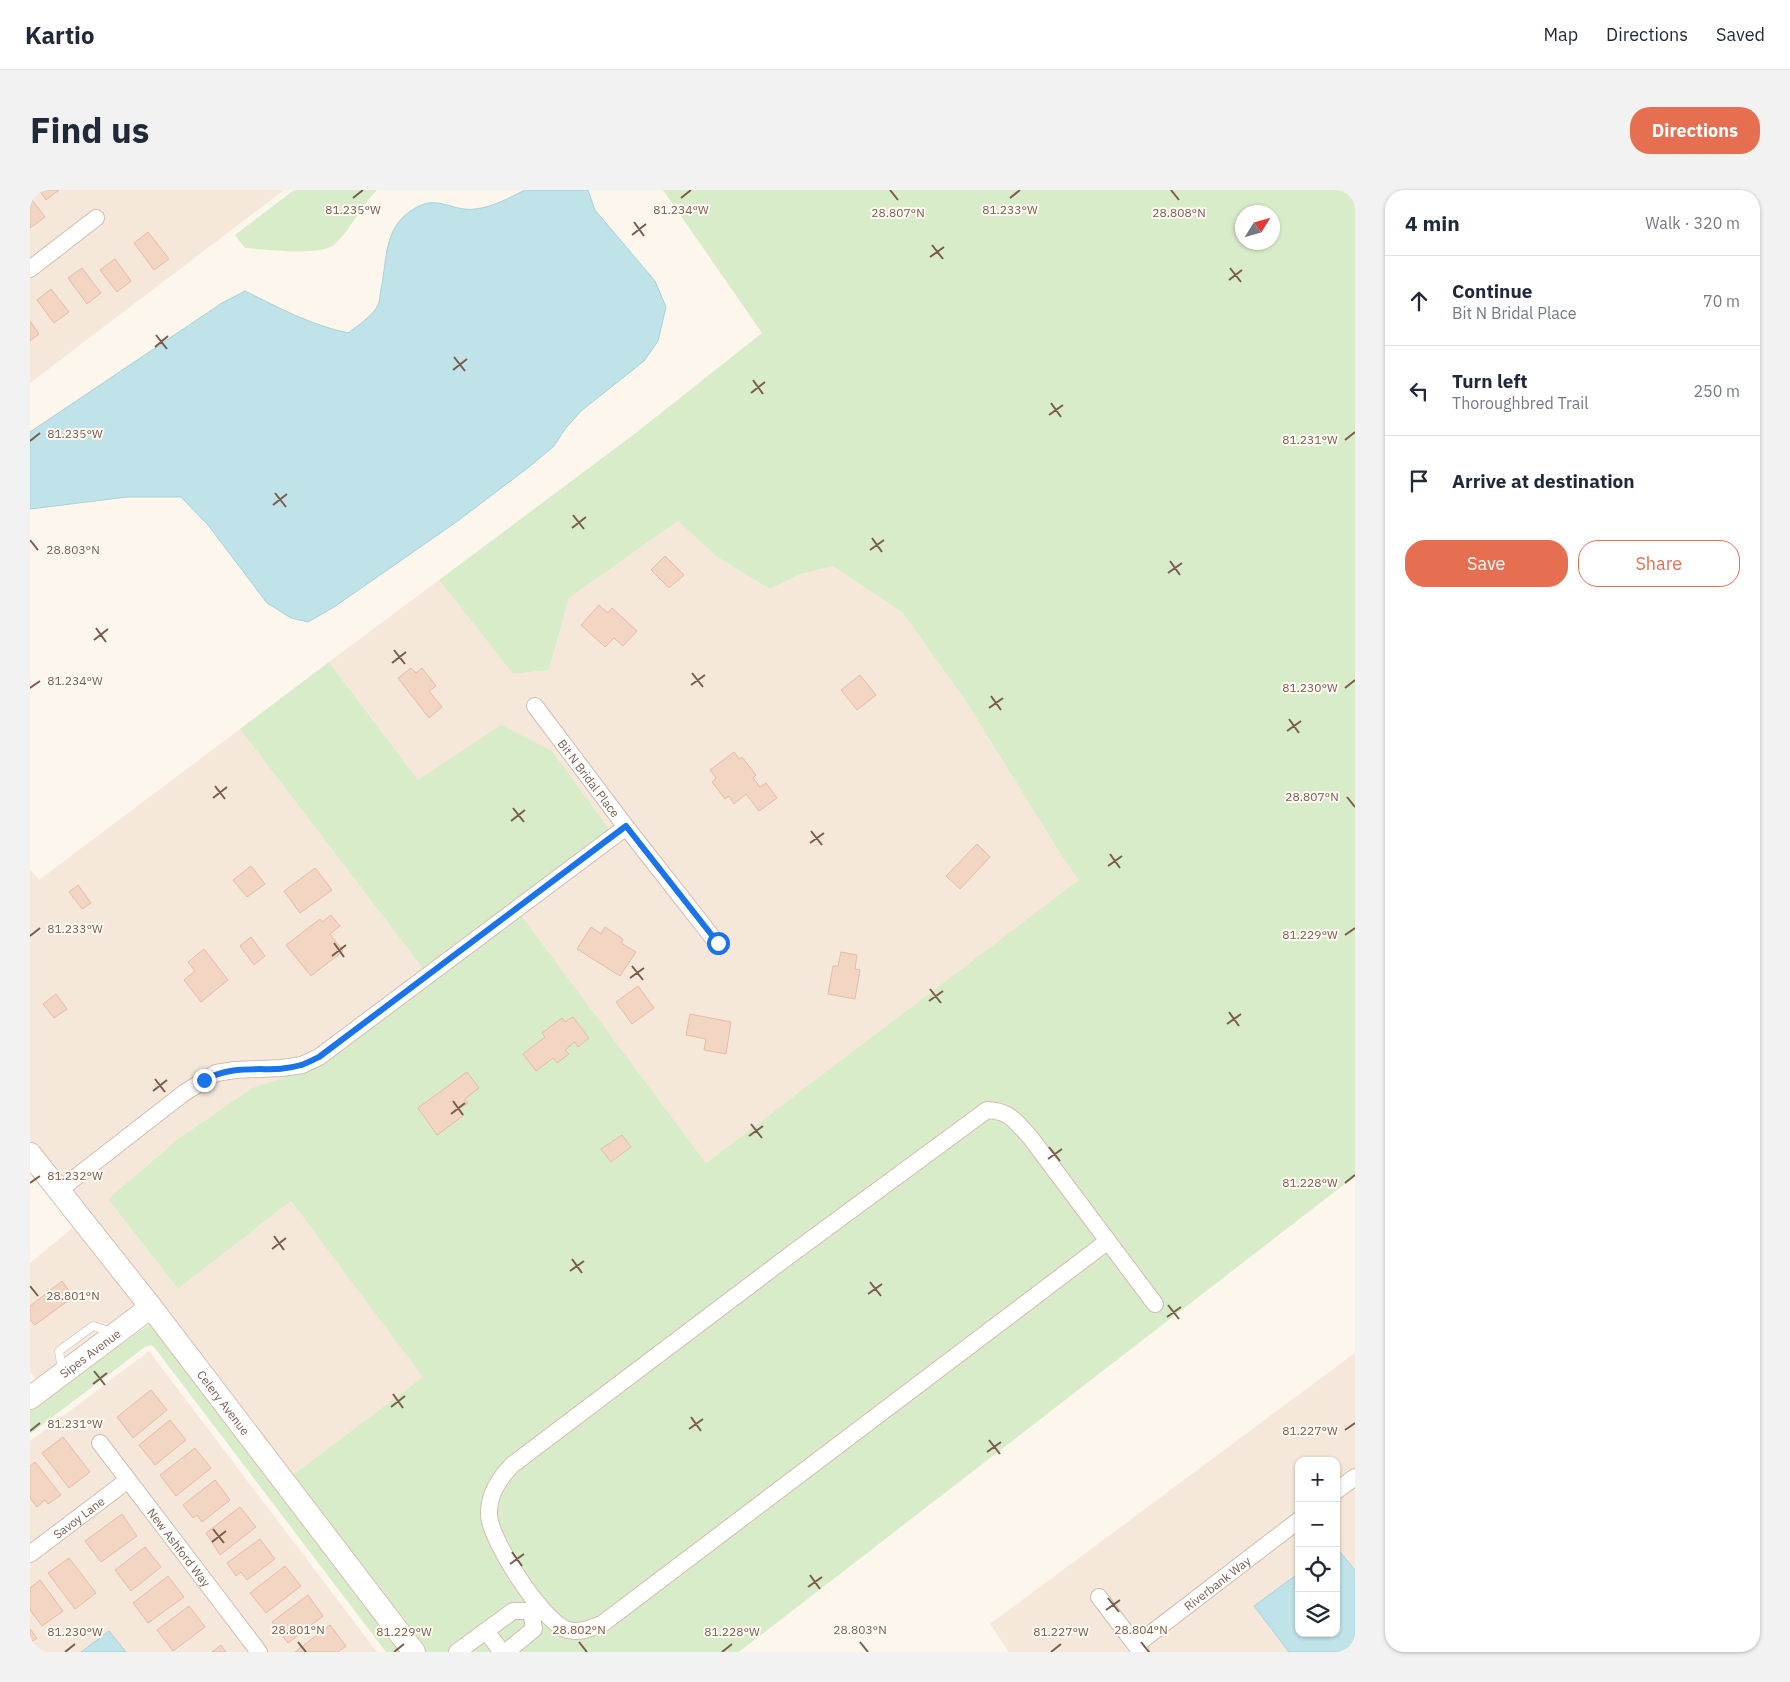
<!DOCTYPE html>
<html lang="en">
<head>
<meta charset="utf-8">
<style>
  body { margin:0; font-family:"IBM Plex Sans",sans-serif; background:#f2f2f3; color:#1f2937 }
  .controls { position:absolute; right:15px; bottom:15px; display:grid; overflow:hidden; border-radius:10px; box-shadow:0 1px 4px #0004 }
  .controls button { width:45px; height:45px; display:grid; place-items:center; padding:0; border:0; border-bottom:1px solid #e0e1e3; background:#fff; color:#1f2937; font:25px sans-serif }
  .compass { position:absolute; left:1205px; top:15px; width:45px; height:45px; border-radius:50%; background:#fff; box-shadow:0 1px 4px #0004; rotate:53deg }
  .stop { position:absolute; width:15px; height:15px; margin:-11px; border:4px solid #1a73e8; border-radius:50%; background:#fff }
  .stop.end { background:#1a73e8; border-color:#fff; box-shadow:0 1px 5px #0008 }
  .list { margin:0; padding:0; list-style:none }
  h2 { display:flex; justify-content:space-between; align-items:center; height:65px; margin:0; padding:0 20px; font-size:21px }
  h2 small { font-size:16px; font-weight:400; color:#747a83 }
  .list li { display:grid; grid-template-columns:32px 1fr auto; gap:15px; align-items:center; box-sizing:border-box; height:90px; padding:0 20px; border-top:1px solid #e0e1e3 }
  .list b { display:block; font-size:19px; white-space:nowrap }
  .list p { margin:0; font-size:16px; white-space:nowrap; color:#747a83 }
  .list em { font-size:16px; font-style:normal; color:#747a83 }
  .actions { display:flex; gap:10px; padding:15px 20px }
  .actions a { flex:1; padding:11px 0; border:1px solid #e76f51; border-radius:20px; text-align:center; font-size:18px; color:#e76f51 }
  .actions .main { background:#e76f51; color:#fff }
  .icon { flex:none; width:28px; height:28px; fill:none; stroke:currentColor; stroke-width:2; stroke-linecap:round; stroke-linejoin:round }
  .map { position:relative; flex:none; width:1325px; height:1462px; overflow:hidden; border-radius:20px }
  header { display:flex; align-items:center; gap:30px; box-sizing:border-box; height:70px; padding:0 25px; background:#fff; border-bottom:1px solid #e0e1e3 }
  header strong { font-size:24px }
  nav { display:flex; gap:28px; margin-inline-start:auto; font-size:18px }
  .intro { display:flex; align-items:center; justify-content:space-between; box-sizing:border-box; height:120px; padding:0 30px }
  h1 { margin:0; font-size:35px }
  .button { padding:12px 22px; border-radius:20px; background:#e76f51; color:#fff; font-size:18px; font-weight:700 }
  main { display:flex; gap:30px; padding:0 30px }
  aside { flex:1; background:#fff; border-radius:20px; box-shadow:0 1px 4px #0004 }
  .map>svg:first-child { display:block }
  .residential { fill:#f5e8da; fill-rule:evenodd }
  .green { fill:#d8ecc9; fill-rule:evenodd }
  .water { fill:#bfe3e8; stroke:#a5d3da }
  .building { fill:#f3d5c3; stroke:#e6bba3 }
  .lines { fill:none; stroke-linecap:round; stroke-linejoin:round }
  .lane-casing { stroke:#d1beb0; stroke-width:9 }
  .street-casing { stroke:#d1beb0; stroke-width:18 }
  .secondary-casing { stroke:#d6c0b0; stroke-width:24 }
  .lane { stroke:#fff; stroke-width:8 }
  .street { stroke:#fff; stroke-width:16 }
  .secondary { stroke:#fff; stroke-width:22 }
  .route { stroke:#1a73e8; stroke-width:6 }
  .ticks { fill:none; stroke:#7a5c4d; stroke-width:2 }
  .labels { text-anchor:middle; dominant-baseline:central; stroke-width:4; stroke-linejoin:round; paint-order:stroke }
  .street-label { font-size:12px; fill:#7a5c4d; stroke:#fffaf3 }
  .ticks-label { font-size:12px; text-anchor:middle; fill:#7a5c4d; stroke:#fffaf3; stroke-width:4; stroke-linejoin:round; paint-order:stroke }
</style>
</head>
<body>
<header>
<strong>Kartio</strong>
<nav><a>Map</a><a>Directions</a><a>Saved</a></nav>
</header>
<div class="intro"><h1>Find us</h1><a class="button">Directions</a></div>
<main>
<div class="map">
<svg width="1325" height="1462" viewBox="0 0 1325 1462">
  <rect width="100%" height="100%" fill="#fdf6ec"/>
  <path class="residential" d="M0 0H254L0 193Z
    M648 331 687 367 740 399 768 385 803 376 873 423 935 510 1033 668 1050 690 676 973 491 725 594 647 685 763 698 754 602 632 507 506 495 515 586 636 580 640 522 561 388 590 299 472 409 390 483 484 519 480 539 408Z
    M210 539 394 780 286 861 270 868 252 871 204 873 30 990 0 951V679L9 690Z
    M268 883 222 898 148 949 78 1009 148 1099 261 1011 394 1187 260 1287 39 1001 158 908 188 890 205 887Z
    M46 1035 110 1117 9 1193 0 1182V1073Z
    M119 1161 347 1462H0V1251Z
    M1325 1163V1462H979L960 1434ZM1269 1271H1306V1443H1269Z"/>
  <path class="green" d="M264 0H347C331 16 322 38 305 54 292 67 233 59 215 58L205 45Z
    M633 0H1325V986L709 1462H394L260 1287 393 1187 261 1011 148 1099 78 1009 148 949 222 898 268 883 491 725 676 973 1049 690 1033 668 935 510 873 423 803 376 768 385 740 399 687 367 648 331 539 408 519 480 483 484 409 390 607 242 732 143ZM1212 22H1242V52H1212Z
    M299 472 388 590 471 535 522 561 580 640 394 780 210 539Z
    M123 1132 374 1462H356L124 1157 121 1155 115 1157 0 1244V1217Z"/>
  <path class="water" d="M495 0H558L565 20 625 91 636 117 628 151 614 171 551 221 535 239 524 256 499 277 429 330 363 376 304 417 278 432 261 428 237 413 178 335 151 307H97L0 319V242L192 113 215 101C249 118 281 135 318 143 327 136 341 127 347 117 350 113 350 104 351 99 358 65 353 34 389 16 409 6 424 22 445 19 463 17 479 8 495 0Z
    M1306 1357 1325 1380V1462H1259L1224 1416 1269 1383V1443H1306Z
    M79 1441 96 1462H51Z"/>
  <path class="building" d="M9 0H29L16 10Z
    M0 7 15 27 0 38Z
    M118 42 139 69 124 80 104 53Z
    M85 69 101 91 87 102 70 80Z
    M52 78 71 103 57 114 38 88Z
    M21 99 39 122 24 133 7 110Z
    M0 131 9 144 0 151Z
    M635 366 654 385 639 398 621 380Z
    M569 415 578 423 582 418 607 441 593 456 584 448 575 457 551 435Z
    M381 478 386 483 392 478 406 496 399 501 412 517 399 528 368 488Z
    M830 485 846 505 827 520 811 500Z
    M704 562 709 569 712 567 726 585 723 588 730 597 736 593 747 608 729 621 716 604 704 614 699 606 695 609 682 592 686 588 680 580Z
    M947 654 960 667 930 699 916 686Z
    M221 676 235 694 217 707 203 690Z
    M285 678 302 700 270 723 254 701Z
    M48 695 61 713 52 719 39 702Z
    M301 725 310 736 300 744 313 761 281 786 256 755 290 729 292 732Z
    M561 737 571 744 575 737 593 749 591 753 606 762 590 786 547 759Z
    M221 747 235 766 224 775 210 756Z
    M174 759 198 790 171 812 154 790 165 781 158 772Z
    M811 762 827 765 825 779 830 780 825 809 798 804 803 776H808Z
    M608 796 624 818 602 834 586 812Z
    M26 804 37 819 24 828 13 814Z
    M660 824 701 832 696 864 674 860 676 849 656 845Z
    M543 827 559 848 548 857 545 852 535 860 539 864 527 873 523 868 506 881 493 864 515 847 512 843 532 828 535 832Z
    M437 882 449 898 435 909 438 913 429 919 434 925 407 945 388 918Z
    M592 945 601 957 581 972 571 959Z
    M32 1091 43 1107 5 1135 0 1130V1116Z
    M121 1200 137 1220 103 1248 87 1227Z
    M140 1230 156 1250 125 1275 109 1255Z
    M33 1247 60 1282 39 1298 12 1263Z
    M165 1258 181 1278 146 1306 130 1285Z
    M5 1272 31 1305 18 1314 15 1310 7 1317 0 1308V1276Z
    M185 1290 200 1310 172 1332 167 1325 163 1328 153 1315Z
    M210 1317 226 1337 190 1365 176 1343Z
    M92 1324 107 1346 71 1372 55 1351Z
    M230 1349 245 1369 217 1390 211 1382 206 1386 197 1373Z
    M115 1357 131 1377 101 1401 85 1380Z
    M39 1368 66 1403 45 1419 18 1383Z
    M255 1376 271 1396 236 1423 220 1403Z
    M138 1386 154 1407 118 1433 103 1413Z
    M10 1390 33 1421 12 1436 0 1420V1398Z
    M278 1405 293 1426 258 1453 242 1432Z
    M159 1416 175 1437 143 1461 127 1440Z
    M300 1435 316 1456 308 1462H265Z
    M0 1439 7 1448 0 1453Z
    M191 1455 196 1462H182Z"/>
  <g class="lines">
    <defs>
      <path id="lane" d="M32 1180 29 1161 63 1136 82 1142"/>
      <g id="street">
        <path d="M0 79 66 28"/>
        <path id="s1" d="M505 516 596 637 687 753"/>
        <path d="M28 1001 154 903 186 883 205 880 252 878 272 875 289 867 596 637"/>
        <path d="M1078 1051 572 1434C560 1438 551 1443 538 1440 513 1433 461 1351 459 1326 458 1305 469 1289 482 1275L760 1065 957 920C980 921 985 931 1000 947L1125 1114"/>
        <path id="s2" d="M70 1253 229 1462"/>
        <path d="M1306 1301 1325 1287"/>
        <path id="s3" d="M0 1364 98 1290"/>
        <path d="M1069 1407 1111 1462"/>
        <path d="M456 1441 472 1462"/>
        <path id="s4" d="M1106 1455 1269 1330"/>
        <path d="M427 1462 483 1421H501L509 1415"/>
        <path d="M476 1462 504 1439 501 1421"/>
      </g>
      <g id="secondary">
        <path id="s5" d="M0 964 121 1117 384 1462"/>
        <path id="s6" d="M0 1208 121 1117"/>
      </g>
    </defs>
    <use href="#lane" class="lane-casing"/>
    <use href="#street" class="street-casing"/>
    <use href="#secondary" class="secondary-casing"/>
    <use href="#lane" class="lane"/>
    <use href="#street" class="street"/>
    <use href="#secondary" class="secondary"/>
  </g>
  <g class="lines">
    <path class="route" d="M174 890C209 871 239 885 271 875 278 873 284 869 289 867L596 636 688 753"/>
  </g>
  <path class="ticks" d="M860 0 868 10M1141 0 1149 10M323 8 333 0M651 8 661 0M980 8 990 0M604 32 614 46M602 45 616 34M902 55 913 69M900 67 914 57M1200 78 1211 92M1199 90 1212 80M126 145 137 159M125 157 138 146M424 167 435 181M423 180 437 169M723 190 733 204M721 203 735 192M1021 213 1031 227M1019 225 1033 215M1315 250 1325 242M0 251 10 243M245 303 256 317M243 315 257 304M543 325 554 339M542 338 556 327M842 348 852 362M0 350 8 360M840 360 854 350M1140 371 1150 385M1138 383 1152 373M66 438 76 452M64 450 78 439M364 460 375 474M362 473 376 462M662 483 673 497M661 495 675 485M0 498 10 491M1315 498 1325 490M961 506 971 520M959 518 973 508M1259 529 1269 543M1257 541 1271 531M185 596 195 609M1317 607 1325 617M183 608 197 597M483 618 494 632M481 631 495 620M781 641 792 655M780 653 794 643M1080 664 1090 678M1078 676 1092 666M1315 745 1325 738M0 746 10 738M304 753 314 767M302 766 316 755M602 776 613 790M600 788 614 778M900 799 911 813M899 811 913 801M1199 822 1209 836M1197 834 1211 824M125 889 135 902M123 901 137 890M423 911 433 925M421 924 435 913M721 934 732 948M719 946 733 936M1019 957 1030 971M1018 969 1032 959M0 993 10 986M1315 993 1325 985M244 1046 254 1060M242 1059 256 1048M542 1069 552 1083M540 1081 554 1071M840 1092 851 1106M0 1096 8 1106M838 1104 852 1094M1138 1115 1149 1129M1137 1127 1151 1117M64 1181 75 1195M63 1194 77 1183M363 1204 373 1218M361 1217 375 1206M661 1227 671 1241M659 1239 673 1229M1315 1240 1325 1233M0 1241 10 1233M959 1250 970 1264M957 1262 971 1252M183 1339 194 1353M182 1352 196 1341M482 1362 492 1376M480 1374 494 1364M780 1385 790 1399M778 1397 792 1387M1078 1408 1089 1422M1076 1420 1090 1410M268 1452 276 1462M549 1452 557 1462M830 1452 838 1462M1111 1452 1119 1462M35 1462 45 1454M364 1462 374 1454M692 1462 702 1454M1021 1462 1031 1454"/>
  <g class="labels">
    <g class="street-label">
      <text stroke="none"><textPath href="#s1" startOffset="90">Bit N Bridal Place</textPath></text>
      <text stroke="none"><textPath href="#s6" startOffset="75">Sipes Avenue</textPath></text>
      <text stroke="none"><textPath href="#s5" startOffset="315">Celery Avenue</textPath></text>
      <text stroke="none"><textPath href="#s3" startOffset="61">Savoy Lane</textPath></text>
      <text stroke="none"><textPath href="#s2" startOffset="131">New Ashford Way</textPath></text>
      <text stroke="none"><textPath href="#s4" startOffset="102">Riverbank Way</textPath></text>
    </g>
  </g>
  <g class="ticks-label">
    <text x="323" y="24">81.235°W</text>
    <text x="651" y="24">81.234°W</text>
    <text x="980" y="24">81.233°W</text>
    <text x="868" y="27">28.807°N</text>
    <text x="1149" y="27">28.808°N</text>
    <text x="45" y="248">81.235°W</text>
    <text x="1280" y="254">81.231°W</text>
    <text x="43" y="364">28.803°N</text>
    <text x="45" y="495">81.234°W</text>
    <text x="1280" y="502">81.230°W</text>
    <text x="1282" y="611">28.807°N</text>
    <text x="45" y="743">81.233°W</text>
    <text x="1280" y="749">81.229°W</text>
    <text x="45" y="990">81.232°W</text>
    <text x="1280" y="997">81.228°W</text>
    <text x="43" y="1110">28.801°N</text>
    <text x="45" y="1238">81.231°W</text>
    <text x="1280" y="1245">81.227°W</text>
    <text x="268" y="1444">28.801°N</text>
    <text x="549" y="1444">28.802°N</text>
    <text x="830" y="1444">28.803°N</text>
    <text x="1111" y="1444">28.804°N</text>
    <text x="45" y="1446">81.230°W</text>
    <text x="374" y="1446">81.229°W</text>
    <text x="702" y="1446">81.228°W</text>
    <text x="1031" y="1446">81.227°W</text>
  </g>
</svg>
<div class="controls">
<button>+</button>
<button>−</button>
<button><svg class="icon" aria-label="locate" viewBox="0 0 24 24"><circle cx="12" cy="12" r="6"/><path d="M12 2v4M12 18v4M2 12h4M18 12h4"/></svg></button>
<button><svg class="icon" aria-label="layers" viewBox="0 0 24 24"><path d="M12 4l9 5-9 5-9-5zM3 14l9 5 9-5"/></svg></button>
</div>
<svg class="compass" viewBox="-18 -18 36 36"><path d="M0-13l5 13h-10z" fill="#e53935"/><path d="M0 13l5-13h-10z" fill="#747a83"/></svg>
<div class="stop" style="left:688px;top:753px"></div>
<div class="stop end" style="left:174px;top:890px"></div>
</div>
<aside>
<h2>4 min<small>Walk · 320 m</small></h2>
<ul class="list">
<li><svg class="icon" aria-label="ahead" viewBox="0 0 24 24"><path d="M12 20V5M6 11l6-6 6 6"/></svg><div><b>Continue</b><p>Bit N Bridal Place</p></div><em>70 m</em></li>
<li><svg class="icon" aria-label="left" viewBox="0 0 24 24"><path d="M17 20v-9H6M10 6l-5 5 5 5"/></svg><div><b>Turn left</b><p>Thoroughbred Trail</p></div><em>250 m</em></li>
<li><svg class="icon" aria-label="arrive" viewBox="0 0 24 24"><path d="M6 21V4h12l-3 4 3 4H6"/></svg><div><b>Arrive at destination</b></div></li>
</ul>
<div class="actions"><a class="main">Save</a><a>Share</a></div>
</aside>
</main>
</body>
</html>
